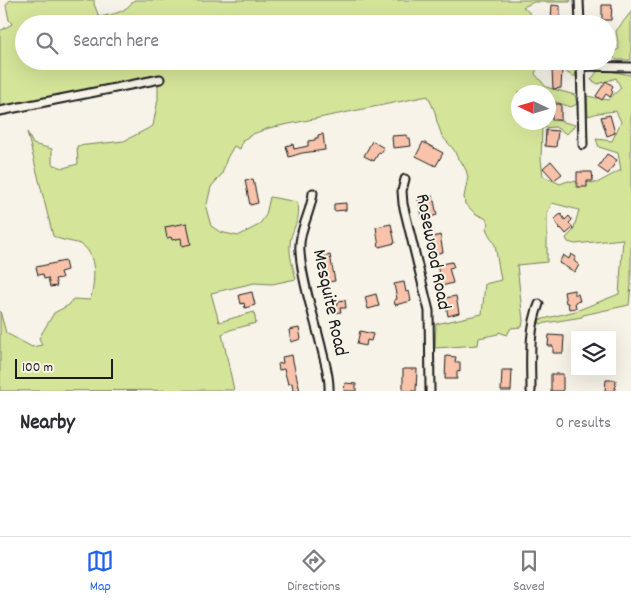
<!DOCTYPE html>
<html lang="en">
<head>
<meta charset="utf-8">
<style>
  body { margin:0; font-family:Dekko,sans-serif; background:#f7f7f7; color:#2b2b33 }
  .controls { position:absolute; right:15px; bottom:15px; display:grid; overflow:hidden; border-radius:0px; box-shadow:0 5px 20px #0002 }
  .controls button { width:45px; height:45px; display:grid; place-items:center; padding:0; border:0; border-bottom:1px solid #e1e1e2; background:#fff; color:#2b2b33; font:25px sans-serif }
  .compass { position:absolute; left:511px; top:85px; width:45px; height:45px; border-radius:50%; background:#fff; box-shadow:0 5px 20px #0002; rotate:274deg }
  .scale { position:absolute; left:15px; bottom:12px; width:98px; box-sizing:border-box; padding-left:5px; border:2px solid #1c1c1c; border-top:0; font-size:14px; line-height:18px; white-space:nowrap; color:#1c1c1c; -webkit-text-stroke:4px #f7f3e8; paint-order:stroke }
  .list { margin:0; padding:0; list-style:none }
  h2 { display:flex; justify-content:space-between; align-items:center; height:65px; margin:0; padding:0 20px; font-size:21px }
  h2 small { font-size:16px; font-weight:400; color:#7c7c81 }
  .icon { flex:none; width:28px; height:28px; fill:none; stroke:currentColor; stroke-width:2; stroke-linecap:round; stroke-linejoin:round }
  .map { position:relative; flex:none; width:631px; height:391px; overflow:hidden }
  .search { position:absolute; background:#fff; box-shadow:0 5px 20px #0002; left:15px; right:15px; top:15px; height:55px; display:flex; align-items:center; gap:12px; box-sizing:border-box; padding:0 18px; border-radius:28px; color:#7c7c81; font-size:19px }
  .sheet { height:145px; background:#fff }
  nav { display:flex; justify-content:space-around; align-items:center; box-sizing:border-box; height:70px; border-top:1px solid #e1e1e2; background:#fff; font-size:14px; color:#7c7c81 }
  nav a { display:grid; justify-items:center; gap:2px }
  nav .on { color:#2563eb }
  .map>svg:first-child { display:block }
  .green { fill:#d4e599; stroke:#78805a }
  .building { fill:#f8c3aa; stroke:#1c1c1c }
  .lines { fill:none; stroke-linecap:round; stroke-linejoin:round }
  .minor-casing { stroke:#1c1c1c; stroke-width:11 }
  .minor { stroke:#f7f3e8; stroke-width:7 }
  .labels { text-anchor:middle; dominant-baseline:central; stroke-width:4; stroke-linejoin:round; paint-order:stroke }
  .street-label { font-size:20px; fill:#1c1c1c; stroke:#f7f3e8 }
</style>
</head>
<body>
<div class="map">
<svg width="631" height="391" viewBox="0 0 631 391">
  <rect width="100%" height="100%" fill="#f7f3e8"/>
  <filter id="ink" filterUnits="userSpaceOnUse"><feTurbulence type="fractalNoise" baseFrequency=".02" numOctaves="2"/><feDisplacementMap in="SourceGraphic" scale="10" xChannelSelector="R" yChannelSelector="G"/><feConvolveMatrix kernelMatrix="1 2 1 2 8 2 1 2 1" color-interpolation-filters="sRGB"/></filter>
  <g filter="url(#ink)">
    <path class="green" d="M10 0H94V4L99 17C114 14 125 13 134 0H571L570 2H534L523 7 534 17 574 22V24H24V61H575L576 76H572L552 62 538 64 535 74 546 87 575 95 577 104 571 107 549 100 548 92H518V122H548L549 118 575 125 567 134 555 127 542 128 541 159 543 176 560 184 568 181 597 183 621 170 618 153 599 147 596 139 612 141 621 122 616 111 598 113 588 116 587 96 608 100 621 88 616 78 598 84 591 80 599 69 631 75V285L629 305 583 315 582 317 540 324 539 320 576 311 619 294 623 239 575 244 568 242 566 238 573 231 579 210 552 203 547 213V262L517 265 523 321 522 327 511 328 507 335 499 332 498 334 479 338 478 345 435 348 436 324 482 314 485 284 501 280 495 245 486 229 489 223 485 218 476 214 465 204 464 197 468 177 466 170 461 161 458 159 454 150 442 136 437 122 435 112 428 96 269 128 253 134 243 140 240 149 234 146 227 158 222 174 211 187 206 208 211 226 220 232 238 236 259 225 266 215 270 197 297 202C303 219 291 228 290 244 289 256 293 267 296 279L272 284 254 283 211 293 219 322 254 312 256 323 230 330 222 334 234 390 0 391V311L6 333 32 347 42 345 39 338 54 313 69 305 73 299 90 300C95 285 98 252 80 244 71 241 62 241 53 236L27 132 33 144 52 149V164L63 168 78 164 77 146 124 141 153 126 158 99V82L151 76 0 108V31L12 24 9 20 6 5Z
      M631 12V60H617L608 54 619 49 616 31Z"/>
    <path class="building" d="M552 5 560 6V21H551Z
      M602 5H612L611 20H602Z
      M552 70H562L561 88 553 89Z
      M606 81 613 86 611 90 613 92 610 97 606 94 602 100 596 96Z
      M552 104H561V120H552Z
      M610 115 615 133 607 136 601 117Z
      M546 130 558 131 556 147 545 146Z
      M323 134 325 150 302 153 289 157 286 146 293 144 294 149 308 146V141L315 140V138H318V135Z
      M407 135V138H410L411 146 393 148 392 136Z
      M372 141 384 148 381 153 379 152 374 161 364 156Z
      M423 142 443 153 436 166 416 156Z
      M607 154 617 160 608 174 598 167Z
      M551 161 562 174 554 180 543 168Z
      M577 172H592L593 181H587V187H577Z
      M253 179 258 203 250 205 245 180Z
      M433 196 437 215 423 219 418 200Z
      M346 203V210L334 211V204Z
      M561 214 565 220 569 216 572 220 569 223 573 228 566 234 561 228 560 229 554 219Z
      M187 223 191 244 182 246 181 238 172 240 171 237 167 238 165 227Z
      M391 224 395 243 379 247 376 227Z
      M440 235 443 252 430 255 429 247H432L430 238Z
      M571 254 576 257 574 261 579 265 575 272 559 263 563 255 569 259Z
      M330 255 335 281 327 282 322 257Z
      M65 261 67 270 60 272 62 278 55 279 57 286 50 287 48 278 44 279 43 274 38 275 36 267Z
      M452 262 454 267 449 268 453 283 442 286 437 265Z
      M404 282 406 292 409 291 411 301 395 305 394 300 397 299 394 284Z
      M574 290V294H578L580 301 575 302 576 308 569 309 568 303H566L564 292Z
      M252 292 255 305 245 308 244 303 241 304 239 295Z
      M376 294 379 306 368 309 365 297Z
      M456 296 459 313 448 316 445 298Z
      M345 300 346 308H340L341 312 330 313 329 307 338 305V301Z
      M299 328 301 339 291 342 289 330Z
      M360 331 373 334 371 341 367 340 366 346 357 344Z
      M549 335 564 336 563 353H553V346H548Z
      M292 355 293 361 300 391H293L292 383 288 384 284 369 279 370 278 364 283 363 282 357Z
      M446 356 456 357 455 362H460V372L457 371V379H445Z
      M403 369H417L416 391H403Z
      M502 370H512L511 391H501Z
      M551 374H563V391H551Z
      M606 380H616L615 391H605Z
      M345 383 356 384V391H344Z"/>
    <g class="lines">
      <defs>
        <path id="minor" d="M579 0 580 24
          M581 61 583 145
          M581 66 631 67
          M0 111 160 79
          M405 179 402 191 403 204 429 311 430 391
          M313 193C311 213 298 231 300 252 302 283 315 319 322 350 325 363 330 377 329 391
          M531 391C531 363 528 331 539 304"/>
      </defs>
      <use href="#minor" class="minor-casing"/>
      <use href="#minor" class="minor"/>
    </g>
  </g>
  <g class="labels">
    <g class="street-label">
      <text transform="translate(432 252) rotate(79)">Rosewood Road</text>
      <text transform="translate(329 303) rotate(78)">Mesquite Road</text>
    </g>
  </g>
</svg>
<div class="controls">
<button><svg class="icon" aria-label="layers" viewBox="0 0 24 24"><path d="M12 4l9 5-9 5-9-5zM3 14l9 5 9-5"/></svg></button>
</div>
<svg class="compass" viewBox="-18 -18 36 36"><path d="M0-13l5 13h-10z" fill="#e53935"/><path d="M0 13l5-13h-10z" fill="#7c7c81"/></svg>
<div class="scale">100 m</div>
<div class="search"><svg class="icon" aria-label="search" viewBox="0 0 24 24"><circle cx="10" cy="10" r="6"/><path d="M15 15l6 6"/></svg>Search here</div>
</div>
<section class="sheet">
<h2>Nearby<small>0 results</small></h2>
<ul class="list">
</ul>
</section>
<nav>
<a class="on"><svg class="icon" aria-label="map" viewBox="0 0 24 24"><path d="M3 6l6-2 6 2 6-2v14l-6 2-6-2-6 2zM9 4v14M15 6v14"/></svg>Map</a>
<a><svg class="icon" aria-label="directions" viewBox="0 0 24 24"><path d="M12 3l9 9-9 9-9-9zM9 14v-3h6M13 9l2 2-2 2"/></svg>Directions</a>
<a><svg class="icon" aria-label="saved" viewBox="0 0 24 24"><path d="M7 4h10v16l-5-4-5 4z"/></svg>Saved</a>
</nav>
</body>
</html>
